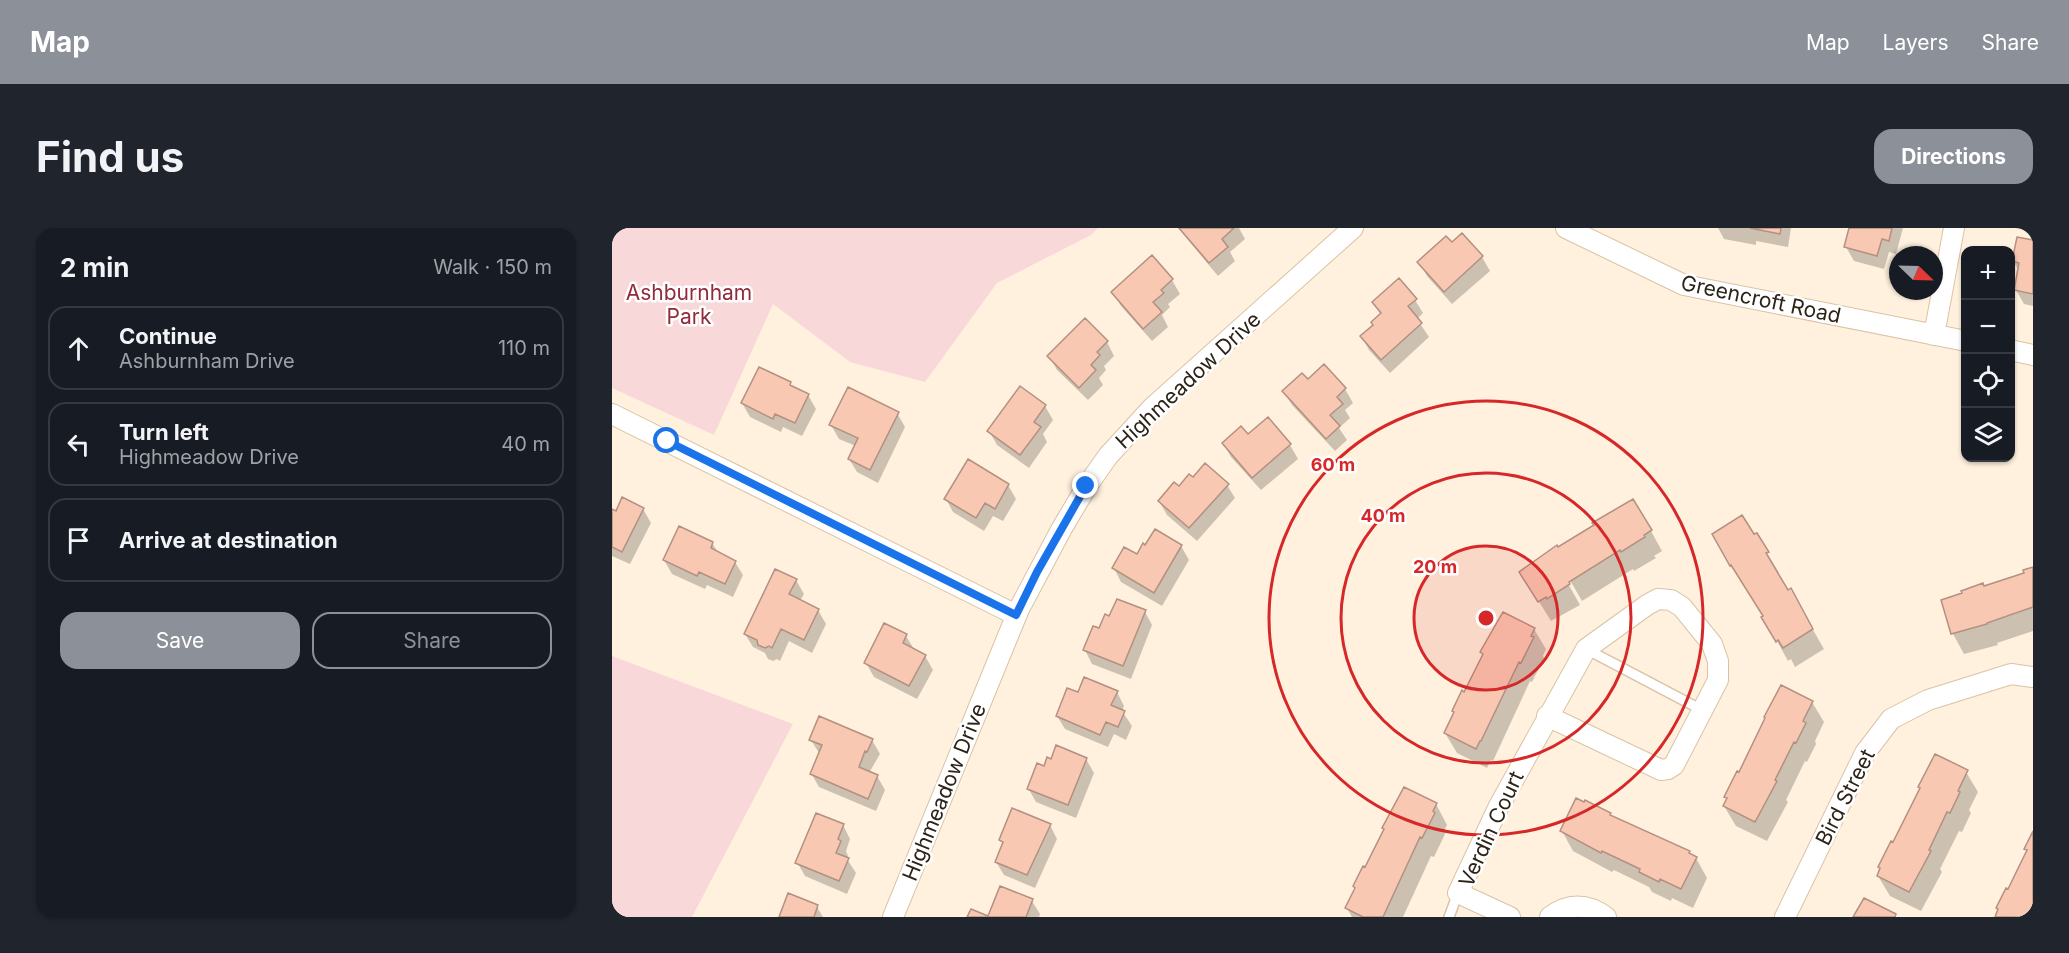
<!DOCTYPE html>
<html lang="en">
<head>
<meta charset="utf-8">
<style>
  body { margin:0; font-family:Inter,sans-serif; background:#20242c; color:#f1f3f6 }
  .controls { position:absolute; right:18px; top:18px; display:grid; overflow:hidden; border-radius:12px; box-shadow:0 2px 4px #0004 }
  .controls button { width:54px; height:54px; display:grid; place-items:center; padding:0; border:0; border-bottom:2px solid #363941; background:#171b24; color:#f1f3f6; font:30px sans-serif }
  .compass { position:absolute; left:1277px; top:18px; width:54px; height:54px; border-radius:50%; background:#171b24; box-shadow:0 2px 4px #0004; rotate:113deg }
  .stop { position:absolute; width:18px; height:18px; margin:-14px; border:4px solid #1a73e8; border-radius:50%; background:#fff }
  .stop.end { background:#1a73e8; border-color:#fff; box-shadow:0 2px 6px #0008 }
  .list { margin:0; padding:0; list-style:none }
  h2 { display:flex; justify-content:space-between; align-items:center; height:78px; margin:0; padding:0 24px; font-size:26px }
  h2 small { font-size:20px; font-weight:400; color:#9ea1a6 }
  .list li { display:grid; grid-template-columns:39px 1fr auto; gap:18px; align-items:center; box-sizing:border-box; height:84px; margin:0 12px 12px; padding:0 12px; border:2px solid #363941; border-radius:18px }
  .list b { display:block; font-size:22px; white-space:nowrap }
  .list p { margin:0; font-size:20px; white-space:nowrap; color:#9ea1a6 }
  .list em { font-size:20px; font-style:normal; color:#9ea1a6 }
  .actions { display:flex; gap:12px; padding:18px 24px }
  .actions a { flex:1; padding:14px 0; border:2px solid #8c9099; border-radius:18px; text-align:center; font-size:21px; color:#8c9099 }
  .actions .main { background:#8c9099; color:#fff }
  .icon { flex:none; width:33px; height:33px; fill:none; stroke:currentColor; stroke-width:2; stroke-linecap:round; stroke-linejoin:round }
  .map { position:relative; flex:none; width:1421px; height:689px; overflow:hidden; border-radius:18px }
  header { display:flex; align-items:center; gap:36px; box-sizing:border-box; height:84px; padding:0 30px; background:#8c9099; color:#fff }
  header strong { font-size:28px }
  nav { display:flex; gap:33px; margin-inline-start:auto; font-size:21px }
  .intro { display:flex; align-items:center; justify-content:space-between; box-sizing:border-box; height:144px; padding:0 36px }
  h1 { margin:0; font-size:42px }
  .button { padding:15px 27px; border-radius:18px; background:#8c9099; color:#fff; font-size:21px; font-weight:700 }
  main { display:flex; gap:36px; padding:0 36px }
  aside { flex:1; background:#171b24; border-radius:18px; box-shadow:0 2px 4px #0004 }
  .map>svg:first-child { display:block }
  .green { fill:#f9d8d9 }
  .shadow { fill:#0003 }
  .building { fill:#f9c8b2; stroke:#b39080; stroke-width:1.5 }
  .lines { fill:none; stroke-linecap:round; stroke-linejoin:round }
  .lane-casing { stroke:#dac3a4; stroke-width:12 }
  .street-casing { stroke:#dac3a4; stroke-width:22 }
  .lane { stroke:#fff; stroke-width:9 }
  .street { stroke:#fff; stroke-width:20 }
  .route { stroke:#1a73e8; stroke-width:8 }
  .ring { fill:none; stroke:#d62828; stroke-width:3 }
  .labels { text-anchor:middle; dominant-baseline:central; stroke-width:5; stroke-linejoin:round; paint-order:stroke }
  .park-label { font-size:21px; fill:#912a39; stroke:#fff }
  .street-label { font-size:21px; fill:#2c2418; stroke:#fff }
  .centre { fill:#d62828; stroke:#fff; stroke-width:3 }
  .ring-label { font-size:18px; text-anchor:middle; font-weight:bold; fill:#d62828; stroke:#fff; stroke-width:5; stroke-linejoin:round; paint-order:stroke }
</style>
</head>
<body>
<header>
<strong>Map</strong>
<nav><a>Map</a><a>Layers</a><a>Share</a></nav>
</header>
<div class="intro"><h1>Find us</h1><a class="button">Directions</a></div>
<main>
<aside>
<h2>2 min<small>Walk · 150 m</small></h2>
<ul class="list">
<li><svg class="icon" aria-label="ahead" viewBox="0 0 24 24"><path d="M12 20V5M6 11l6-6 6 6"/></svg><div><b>Continue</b><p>Ashburnham Drive</p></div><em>110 m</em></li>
<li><svg class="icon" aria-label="left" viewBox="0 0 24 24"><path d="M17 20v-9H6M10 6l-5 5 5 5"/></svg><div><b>Turn left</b><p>Highmeadow Drive</p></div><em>40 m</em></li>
<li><svg class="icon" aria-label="arrive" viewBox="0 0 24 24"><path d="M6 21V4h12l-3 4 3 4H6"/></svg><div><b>Arrive at destination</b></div></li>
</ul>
<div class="actions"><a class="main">Save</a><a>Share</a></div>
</aside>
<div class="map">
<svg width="1421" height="689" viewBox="0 0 1421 689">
  <rect width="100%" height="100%" fill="#fff1de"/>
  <path class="green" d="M0 0H486L479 7 385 55 313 154 238 134 161 76 102 207 0 160Z
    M0 428 181 496 80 689H0Z"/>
  <path class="shadow" d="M566 0H627L633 11 618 24 623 33 606 48Z
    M1106 0H1179L1176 19 1144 13V17L1112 11Z
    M1238 0H1291L1284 26 1277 24 1272 41 1242 33 1234 19Z
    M850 7 870 29 878 43 840 76 815 48 807 34 839 16Z
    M1421 13V78L1412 76 1404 62 1407 43 1401 33Z
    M540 29 560 52 568 66 556 76 558 79 550 87 556 99 540 113 509 78 501 64Z
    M803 72 811 85 805 91 817 109 778 145 757 122 750 109 762 98 769 87 762 75Z
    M495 114 502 128 492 138 494 142 487 150 491 157 476 172 445 142 437 128Z
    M712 138 733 161 741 175 733 182 738 190 727 200 735 212 723 223 680 177 672 164 696 153Z
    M178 155 181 160 196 167 204 181 190 208 171 199 169 204 138 189 130 175Z
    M433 178 441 192 431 206 435 214 417 240 385 217 377 203Z
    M285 185 293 199 266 255 245 244 237 231 244 218 227 211 219 197Z
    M656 191 678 217 686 231 649 262 619 229 611 215 636 208Z
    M581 251 615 257 623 270 585 313 555 287 547 273Z
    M396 257 404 271 391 293 381 288 372 303 341 284 334 271Z
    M31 281 39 295 18 336 0 328V283L4 285Z
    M1130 289 1155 325 1167 345 1165 346 1176 364 1178 362 1212 421 1183 439 1179 431 1176 433 1152 389 1132 356 1131 357 1102 306Z
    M1039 303 1050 323 1042 328 1044 330 1022 343 1021 341 970 373 956 349 953 350 968 377 939 393 921 364 945 321Z
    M100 315 107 326 123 334 131 347 121 369 95 357 93 361 60 346 52 332Z
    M569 318 577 332 550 378 509 354 502 340 525 329Z
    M1421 341V403L1385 415 1386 417 1352 426 1341 406 1331 373 1414 346Z
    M184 352 192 366 188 373 206 382 214 396 200 425 177 413 168 433 165 431 161 433 156 431 153 425 141 419 133 406Z
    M533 384 540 397 519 451 480 436 473 422 498 390Z
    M922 401 934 421 931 428 932 430 920 454 918 453 881 533 879 532 875 540 845 525 833 505 843 486 841 483 853 465 872 427 870 424Z
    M294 408 302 421 313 428 321 442 305 471 262 449 254 435Z
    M505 464 512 478 510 483 520 498 514 512 502 506 496 519 453 501 445 488 466 466Z
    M1200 474 1212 494 1203 513 1204 516 1195 534 1193 533 1174 572 1176 574 1155 613 1124 598 1112 578 1116 571 1114 569 1128 546Z
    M199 512H260L268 526 257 545 265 548 273 562 264 583 207 559 199 545 207 525Z
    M474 531 482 545 464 590 424 574 416 560 433 540Z
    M1354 544 1366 564 1357 582 1359 585 1350 604 1347 603 1328 641 1330 644 1309 683 1278 668 1266 648 1309 561 1307 559Z
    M824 576 835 597 832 603 833 606 822 629 819 628 791 689H740L735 680 773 602Z
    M998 586 1000 589 1084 630 1095 650 1081 680 1060 670 1059 673 1040 664 1037 659 1002 642 1000 644 961 623 950 603Z
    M231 597 238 611 234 623 236 628 235 631 244 645 235 666 193 648 185 634Z
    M438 597 445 611 423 660 392 647 384 634 392 617 389 612Z
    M389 660 420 673 428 686 427 689H377Z
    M177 667 205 679 211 689H168Z"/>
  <path class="building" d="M567 0H622L610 11 616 19 597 35Z
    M1138 0H1169L1168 6Z
    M1237 0H1280L1277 13 1270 11 1265 28 1232 19Z
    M850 5 871 28 832 64 805 34 834 8 840 14Z
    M1405 9 1421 12V66L1402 62 1407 35 1400 33Z
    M540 27 561 51 549 62 552 65 541 74 550 84 531 101 499 64Z
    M787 50 805 71 796 78 810 95 769 132 748 108 761 97 759 94 769 85 760 74Z
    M473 90 496 113 485 124 488 127 479 137 484 142 467 160 435 128Z
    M712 136 734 160 725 169 731 176 718 187 728 198 714 211 670 163 690 145 696 151Z
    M147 139 179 154 178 157 197 166 183 195 163 186 161 191 129 175Z
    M408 158 434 177 422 194 429 199 408 227 375 203Z
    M236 159 287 184 258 242 236 231 246 210 217 197Z
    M656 189 679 216 640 250 610 215 629 198 636 206Z
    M356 231 397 256 383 281 373 275 364 290 332 271Z
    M593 235 617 256 577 300 546 273 562 254 567 258 577 246 581 249Z
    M10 269 32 280 10 324 0 319V281L4 283Z
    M1021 271 1040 302 1032 307 1033 309 1009 324 1008 322 957 354 958 356 935 371 934 369 926 374 907 344 945 317 946 319 982 297 980 295Z
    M1130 287 1142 306 1145 305 1157 324 1154 325 1176 362 1179 360 1201 401 1171 420 1166 412 1164 414 1149 389 1151 388 1119 337 1118 338 1100 306Z
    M67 298 101 314 99 320 124 333 113 356 87 344 85 348 51 332Z
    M543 301 570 317 542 365 500 340 512 319 525 326 531 315 533 317Z
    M1421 339V379L1375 395V396L1339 406 1329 372 1350 365 1349 363 1371 355 1372 358 1412 345 1411 342Z
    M163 341 185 351 177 366 207 381 192 412 169 401 160 420 157 418 153 420 146 417 145 412 132 406Z
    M505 371 534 382 511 438 471 422 481 398 487 400 493 386 497 388Z
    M891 384 923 400 919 408 922 409 909 435 907 434 869 513H868L864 521 832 505 842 484 840 483 850 462 852 464 871 426 868 424Z
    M272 395 295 406 291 415 314 427 297 458 252 435Z
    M472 449 506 463 499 477 513 483 506 499 494 494 488 507 444 488 455 460 466 464Z
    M1169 457 1201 473 1191 493 1194 495 1184 515 1182 514 1163 552 1165 553 1143 594 1111 578 1115 570 1112 569 1125 543 1127 544 1153 490 1152 489Z
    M207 488 261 511 255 524 253 523 247 539 266 547 256 571 198 546 210 517 197 512Z
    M444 517 475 530 456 577 415 561 425 535 432 538 435 529 439 531Z
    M1323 526 1356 542 1346 563 1348 564 1338 585 1335 584 1317 622 1319 623 1297 664 1265 648 1268 640 1266 639 1279 613 1281 614 1308 560 1306 559Z
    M792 559 825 575 821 583 823 585 810 610 808 609 771 689H751L733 680 743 660 741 658 751 638 753 639 772 601 770 600Z
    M964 570 972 574 973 572 999 585 998 587 1078 623 1077 625 1085 629 1069 661 1048 651 1047 654 1027 644 1028 641 990 623 989 625 948 603Z
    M400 580 439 596 415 647 383 634 391 614 387 612Z
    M204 585 232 596 226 611 229 613 224 625 237 630 227 653 183 635Z
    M1421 603V689H1383L1386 681 1384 680 1394 660 1396 661 1415 622 1412 621Z
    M388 658 421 671 414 689H355L359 681 376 688Z
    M176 665 206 677 202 689H167Z
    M1252 670 1284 686 1283 689H1241Z"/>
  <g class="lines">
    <defs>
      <path id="lane" d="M974 421 1090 482
        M837 689 846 665"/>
      <path id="street" d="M954 0 1072 57 1354 113
        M1322 107 1342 0
        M1398 122 1421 127
        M0 186 404 387
        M281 689 407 381 450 300 475 258 496 228 540 180 741 0
        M898 689 846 665 887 578 974 421 1035 377 1046 371 1059 372 1070 379 1100 416 1106 433V452L1062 537 1056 541 1049 542 935 488
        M938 689C956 675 975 675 994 689
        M1173 689 1253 525 1279 491 1316 472 1399 446 1421 449"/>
    </defs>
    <use href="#lane" class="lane-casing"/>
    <use href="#street" class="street-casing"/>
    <use href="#lane" class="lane"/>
    <use href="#street" class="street"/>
  </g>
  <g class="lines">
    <path class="route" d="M55 213 404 387 425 344 474 258"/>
  </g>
  <circle cx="874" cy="390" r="72" fill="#d62828" fill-opacity=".12"/>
  <g class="ring">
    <circle cx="874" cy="390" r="72"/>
    <circle cx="874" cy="390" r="145"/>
    <circle cx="874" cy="390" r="217"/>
  </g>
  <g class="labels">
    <g class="park-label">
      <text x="77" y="64">Ashburnham<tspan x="77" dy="24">Park</tspan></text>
    </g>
    <g class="street-label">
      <text transform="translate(1149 71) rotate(12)">Greencroft Road</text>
      <text transform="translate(576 152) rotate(-43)">Highmeadow Drive</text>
      <text transform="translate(332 564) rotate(-68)">Highmeadow Drive</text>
      <text transform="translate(1233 569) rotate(-63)">Bird Street</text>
      <text transform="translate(879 601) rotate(-65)">Verdin Court</text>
    </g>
  </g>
  <circle cx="874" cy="390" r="9" class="centre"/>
  <g class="ring-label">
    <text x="721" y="243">60 m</text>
    <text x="771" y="294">40 m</text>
    <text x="823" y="345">20 m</text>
  </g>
</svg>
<div class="controls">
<button>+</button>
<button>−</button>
<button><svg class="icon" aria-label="locate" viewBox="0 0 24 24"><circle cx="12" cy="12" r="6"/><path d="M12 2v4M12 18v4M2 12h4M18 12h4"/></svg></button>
<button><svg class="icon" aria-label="layers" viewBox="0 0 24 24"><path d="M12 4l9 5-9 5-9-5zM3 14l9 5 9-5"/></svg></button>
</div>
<svg class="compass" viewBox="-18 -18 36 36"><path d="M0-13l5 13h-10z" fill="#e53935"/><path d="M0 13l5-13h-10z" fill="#9ea1a6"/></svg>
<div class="stop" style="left:55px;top:213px"></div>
<div class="stop end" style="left:474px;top:258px"></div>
</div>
</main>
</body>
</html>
